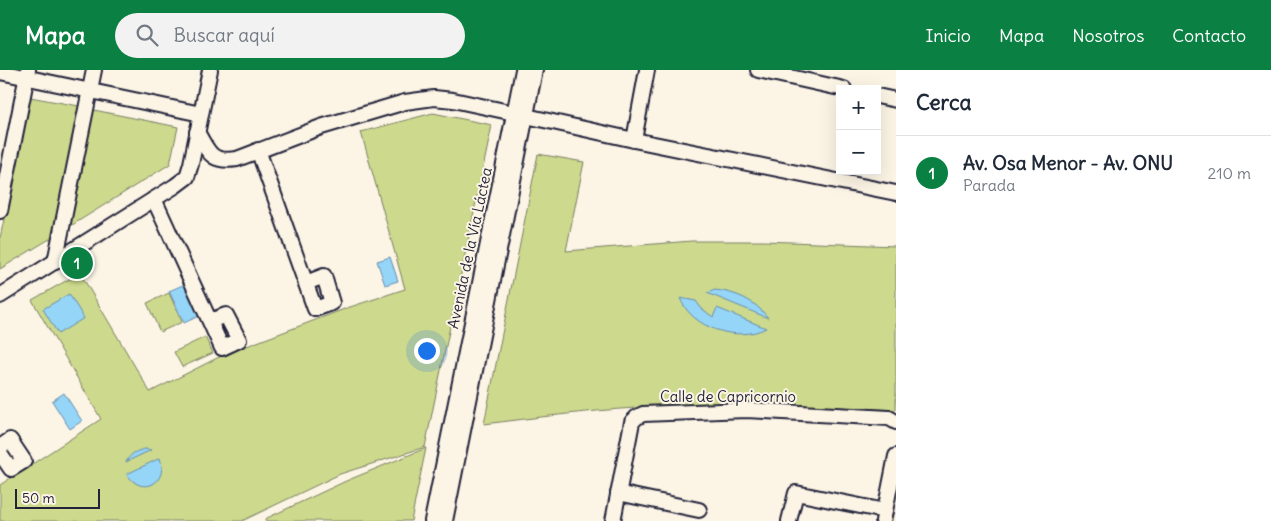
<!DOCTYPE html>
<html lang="es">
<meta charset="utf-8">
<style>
body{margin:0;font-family:Delius,sans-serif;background:#f2f2f3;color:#1f2937}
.controls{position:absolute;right:15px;top:15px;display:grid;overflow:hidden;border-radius:0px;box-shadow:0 5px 20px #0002}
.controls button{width:45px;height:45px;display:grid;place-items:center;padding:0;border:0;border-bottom:1px solid #e0e1e3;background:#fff;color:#1f2937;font:25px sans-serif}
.scale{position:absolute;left:15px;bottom:12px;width:85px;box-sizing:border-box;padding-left:5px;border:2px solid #22223b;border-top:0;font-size:14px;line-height:18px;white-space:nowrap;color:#22223b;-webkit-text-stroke:4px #fcf5e5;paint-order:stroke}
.you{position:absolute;left:426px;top:280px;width:18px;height:18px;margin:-12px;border:4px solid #fff;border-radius:50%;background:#1a73e8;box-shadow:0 0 0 8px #1a73e833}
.badge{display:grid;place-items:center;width:32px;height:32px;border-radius:50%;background:#0b8043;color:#fff;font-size:16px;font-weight:700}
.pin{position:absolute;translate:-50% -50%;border:2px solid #fff;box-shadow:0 1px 5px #0006}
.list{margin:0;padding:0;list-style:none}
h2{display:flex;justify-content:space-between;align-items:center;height:65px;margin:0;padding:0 20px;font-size:21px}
h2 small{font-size:16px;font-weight:400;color:#747a83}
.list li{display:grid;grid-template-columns:32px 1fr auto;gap:15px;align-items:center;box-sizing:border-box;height:75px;padding:0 20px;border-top:1px solid #e0e1e3}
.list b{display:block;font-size:19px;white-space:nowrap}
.list p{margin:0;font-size:16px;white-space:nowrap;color:#747a83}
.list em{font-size:16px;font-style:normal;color:#747a83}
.icon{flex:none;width:28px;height:28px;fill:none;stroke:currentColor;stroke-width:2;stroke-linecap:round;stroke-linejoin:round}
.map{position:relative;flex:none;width:896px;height:451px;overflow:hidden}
header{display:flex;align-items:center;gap:30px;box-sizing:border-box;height:70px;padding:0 25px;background:#0b8043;color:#fff}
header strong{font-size:24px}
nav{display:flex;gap:28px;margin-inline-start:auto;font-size:18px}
.search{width:350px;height:45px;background:#f2f2f3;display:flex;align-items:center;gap:12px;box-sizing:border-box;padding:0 18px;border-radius:28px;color:#747a83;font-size:19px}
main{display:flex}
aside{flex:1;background:#fff}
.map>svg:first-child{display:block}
.green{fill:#cdd98c;stroke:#787e64}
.water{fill:#95d5f7;stroke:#678dac}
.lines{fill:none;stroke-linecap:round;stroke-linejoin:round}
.minor-casing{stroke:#22223b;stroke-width:18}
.minor{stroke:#fcf5e5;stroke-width:14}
.labels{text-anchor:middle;stroke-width:4;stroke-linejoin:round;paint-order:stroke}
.street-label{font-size:15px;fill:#22223b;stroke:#fcf5e5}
</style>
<header>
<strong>Mapa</strong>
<div class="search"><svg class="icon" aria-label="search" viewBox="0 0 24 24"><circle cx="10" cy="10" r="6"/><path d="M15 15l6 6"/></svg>Buscar aquí</div>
<nav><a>Inicio</a><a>Mapa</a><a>Nosotros</a><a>Contacto</a></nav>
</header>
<main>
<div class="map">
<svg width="896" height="451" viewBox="0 0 896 451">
<rect width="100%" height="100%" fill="#fcf5e5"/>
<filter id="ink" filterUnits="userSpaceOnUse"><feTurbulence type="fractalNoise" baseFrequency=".02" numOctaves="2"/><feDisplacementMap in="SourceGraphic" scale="10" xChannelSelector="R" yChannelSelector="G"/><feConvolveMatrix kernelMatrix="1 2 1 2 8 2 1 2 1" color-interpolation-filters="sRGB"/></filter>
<g filter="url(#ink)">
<g class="green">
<path d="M30,27L79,36L53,167L0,199V168Z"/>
<path d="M94,40L178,57L170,94L69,157Z"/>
<path d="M433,43L492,55L425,377L340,404L242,451H0V415L101,349L32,230L80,203L150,322L223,285L347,238L405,219L361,62Z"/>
<path d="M538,84L584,92L566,181L692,171H764L896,176V340C809,335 722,332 635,338C585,341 534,348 484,354Z"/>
<path d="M169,223L182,252L160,262L147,233Z"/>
<path d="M205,267L213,283L182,297L174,282Z"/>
<path d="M426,378L411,451H265V449L346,411Z"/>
</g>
<g class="water">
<path d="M390,187L398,211L385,215L377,191Z"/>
<path d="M185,214L199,246L184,253L169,221Z"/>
<path d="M715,220C736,222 756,231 768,248L707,223Z"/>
<path d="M69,224L84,248L58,264L43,239Z"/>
<path d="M680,228L696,231L701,238L713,247L717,238L766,258C738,273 691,258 680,228Z"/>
<path d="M64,323L82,351L70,359L52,331Z"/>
<path d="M145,379L151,380L126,392C131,383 136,381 145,379Z"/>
<path d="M160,388C169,414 141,427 127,404Z"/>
</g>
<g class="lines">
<g class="minor-casing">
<g id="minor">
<path d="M758,0L844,19"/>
<path d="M0,2L201,44"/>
<path d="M877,26L896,30"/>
<path d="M526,46L634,70L896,123"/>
<path d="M197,62C209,82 210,93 237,89L321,57L405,32L434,28L453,30L514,43"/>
<path d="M634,70L647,0"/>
<path d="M258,80L315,239L332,233L324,206L306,213"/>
<path d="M154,129L222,278L239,270L226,245L210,251"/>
<path d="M0,141L28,0"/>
<path d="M55,192L94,0"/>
<path d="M0,226L175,116L187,107L191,94L210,0"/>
<path d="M0,377L10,370L24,391L11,399L0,383"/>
<path d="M618,423L699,440"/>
<path d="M432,451L523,0"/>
<path d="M445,451L535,0"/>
<path d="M613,451L632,352L637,347L643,344L746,340L889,348L896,352"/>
<path d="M789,451L796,423L885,441"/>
<path d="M883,451L896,386"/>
</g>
</g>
<use href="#minor" class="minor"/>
</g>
</g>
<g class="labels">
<g class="street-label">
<text transform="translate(470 178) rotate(-78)" y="5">Avenida de la Vía Láctea</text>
<text x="728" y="332">Calle de Capricornio</text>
</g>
</g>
</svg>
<div class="controls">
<button>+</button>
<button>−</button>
</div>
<div class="scale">50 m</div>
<div class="you"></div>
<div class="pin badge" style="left:77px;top:193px">1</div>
</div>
<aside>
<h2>Cerca<small></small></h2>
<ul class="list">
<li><span class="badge">1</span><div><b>Av. Osa Menor - Av. ONU</b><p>Parada</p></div><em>210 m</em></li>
</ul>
</aside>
</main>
